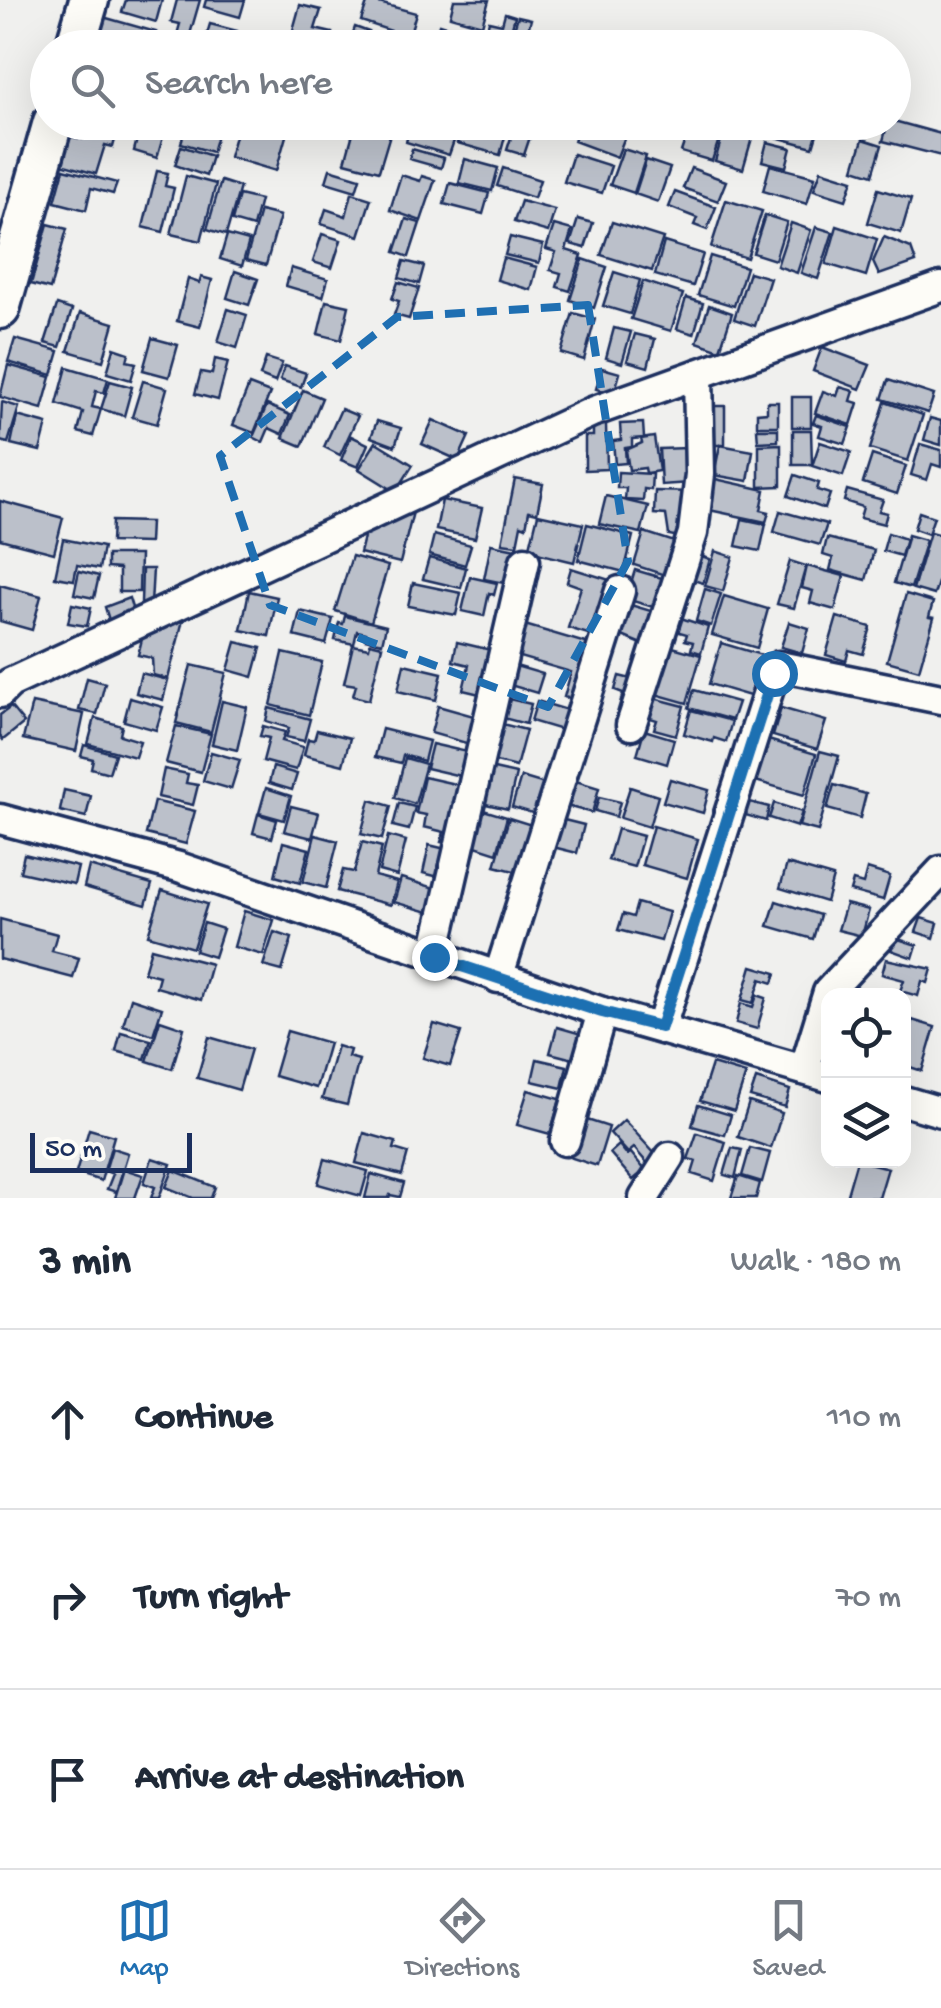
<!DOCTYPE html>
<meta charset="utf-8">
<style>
body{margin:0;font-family:"Gochi Hand",sans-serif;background:#f6f6f7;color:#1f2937}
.controls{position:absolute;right:30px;bottom:30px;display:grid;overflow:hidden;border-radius:20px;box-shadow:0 10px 40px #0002}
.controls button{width:90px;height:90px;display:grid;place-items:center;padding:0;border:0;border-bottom:2px solid #e0e1e3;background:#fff;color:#1f2937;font:50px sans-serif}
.scale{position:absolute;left:30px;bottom:25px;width:162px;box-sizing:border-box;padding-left:10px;border:5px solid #1b2f5e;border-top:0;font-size:28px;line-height:35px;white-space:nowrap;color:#1b2f5e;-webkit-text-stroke:8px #fdfcf7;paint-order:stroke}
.stop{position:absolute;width:30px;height:30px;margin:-22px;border:8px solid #1f6fb2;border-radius:50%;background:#fff}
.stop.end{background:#1f6fb2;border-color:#fff;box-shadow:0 2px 10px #0008}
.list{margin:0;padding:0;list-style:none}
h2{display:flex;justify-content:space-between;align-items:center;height:130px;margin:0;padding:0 40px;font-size:42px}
h2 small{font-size:32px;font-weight:400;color:#747a83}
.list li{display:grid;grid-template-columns:65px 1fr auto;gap:30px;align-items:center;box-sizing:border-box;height:180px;padding:0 40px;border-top:2px solid #e0e1e3}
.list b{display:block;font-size:38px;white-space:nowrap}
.list em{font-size:32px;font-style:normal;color:#747a83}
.icon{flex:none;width:55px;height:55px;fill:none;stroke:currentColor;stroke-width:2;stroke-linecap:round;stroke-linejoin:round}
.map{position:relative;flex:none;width:941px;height:1198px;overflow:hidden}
.search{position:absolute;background:#fff;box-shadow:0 10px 40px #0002;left:30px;right:30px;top:30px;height:110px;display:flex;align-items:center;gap:25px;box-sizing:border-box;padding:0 35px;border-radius:55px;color:#747a83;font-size:38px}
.sheet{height:670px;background:#fff}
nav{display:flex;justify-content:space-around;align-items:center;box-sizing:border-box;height:140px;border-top:2px solid #e0e1e3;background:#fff;font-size:28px;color:#747a83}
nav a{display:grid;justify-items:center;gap:5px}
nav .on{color:#1f6fb2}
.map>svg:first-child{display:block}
.building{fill:#bbc0ca;stroke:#1b2f5e;stroke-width:2.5}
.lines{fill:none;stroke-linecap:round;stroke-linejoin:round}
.street-casing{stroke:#1b2f5e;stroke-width:35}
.secondary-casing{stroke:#1b2f5e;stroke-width:45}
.street{stroke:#fdfcf7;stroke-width:28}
.secondary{stroke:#fdfcf7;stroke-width:38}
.route{stroke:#1f6fb2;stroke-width:12}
.marked{fill:none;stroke:#1f6fb2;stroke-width:8;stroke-dasharray:20 12;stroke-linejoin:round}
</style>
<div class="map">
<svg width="941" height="1198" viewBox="0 0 941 1198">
<rect width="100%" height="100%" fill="#f0f0ee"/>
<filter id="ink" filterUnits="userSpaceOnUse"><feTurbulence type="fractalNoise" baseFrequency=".01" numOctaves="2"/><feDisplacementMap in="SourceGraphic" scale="20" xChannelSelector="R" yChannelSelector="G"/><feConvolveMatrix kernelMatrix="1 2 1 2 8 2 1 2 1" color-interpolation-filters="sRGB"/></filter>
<g filter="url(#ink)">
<g class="building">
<path d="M126,0H162L156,22L122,12Z"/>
<path d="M177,0H200L186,48L174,45L180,24L171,22Z"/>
<path d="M206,0H245L240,17L204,7Z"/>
<path d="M368,0L416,13L409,37L361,21Z"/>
<path d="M454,0H489L482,25L450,16Z"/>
<path d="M300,5L321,10L315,29L332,33L328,48H288Z"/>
<path d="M505,13L515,16L507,45L497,42L498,37L486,33L489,21L502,24Z"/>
<path d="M518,16L531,19L524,45L510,42Z"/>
<path d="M103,17L156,32L151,48H119L96,40Z"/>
<path d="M210,24L237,31L233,48H217L219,38L207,34Z"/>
<path d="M439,24L490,40L488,48H432Z"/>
<path d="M355,27L369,32L367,37L386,43L385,48H348Z"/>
<path d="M894,121L941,134V156L883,141L888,122Z"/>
<path d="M134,122H171L167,135L133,125Z"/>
<path d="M239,122H290L276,171L229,157Z"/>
<path d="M356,122L391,131L379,171L345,162Z"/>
<path d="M412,122L456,135L449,155L406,142Z"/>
<path d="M463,122H509L500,155L457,143Z"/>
<path d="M516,122H535L524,155L507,150Z"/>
<path d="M580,122H594L626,134L617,157L574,141Z"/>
<path d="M691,122L724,124L712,161L681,152Z"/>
<path d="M776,122H803L819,127L813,147L772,136Z"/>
<path d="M187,123L218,132L212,152L181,143Z"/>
<path d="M726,123L754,131L743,169L715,161Z"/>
<path d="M85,127L116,136L113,147L105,145L96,174L61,164L69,136L82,139Z"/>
<path d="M139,131L163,137L157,158L134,151Z"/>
<path d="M863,139L882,145L873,175L854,169Z"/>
<path d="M767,142L791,148L786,167L762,161Z"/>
<path d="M181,146L212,156L206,176L175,165Z"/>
<path d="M412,149L444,158L441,168L409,159Z"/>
<path d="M623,149L646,156L634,193L610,185Z"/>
<path d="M573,154L611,166L602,193L564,182Z"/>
<path d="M465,159L498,168L492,191L459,183Z"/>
<path d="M646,160L670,168L658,202L635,194Z"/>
<path d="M770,165L815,177L807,204L763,191Z"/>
<path d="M503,168L540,180L534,198L497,186Z"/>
<path d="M691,168L726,181L718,201L683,188Z"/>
<path d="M64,169L117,183L113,194L91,188L86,210L55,202Z"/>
<path d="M330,169L360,178L356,191L326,182Z"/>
<path d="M821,170L853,180L846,200L814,190Z"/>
<path d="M157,171L168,173L165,186L174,188L163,232L143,227Z"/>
<path d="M401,175L420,181L422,176L435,180L421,221L390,210Z"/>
<path d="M186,176L216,184L201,241L171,234Z"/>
<path d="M221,181L240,187L226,235L207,229Z"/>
<path d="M450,183L489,193L483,214L444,204Z"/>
<path d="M878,189L911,199L901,233L868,223Z"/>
<path d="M675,192L716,207L707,230L694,225L697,218L669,207Z"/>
<path d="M352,193L371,199L359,236L321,224L326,209L346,216Z"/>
<path d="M239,195L260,200L253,227L232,221Z"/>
<path d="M726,200L762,211L747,258L711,247Z"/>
<path d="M521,201L555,210L548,232L514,222Z"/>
<path d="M260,211L280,216L266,265L246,260Z"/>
<path d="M765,215L787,222L775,260L753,253Z"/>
<path d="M406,219L420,223L409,257L395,252Z"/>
<path d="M578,219L593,223L585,248L570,244Z"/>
<path d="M612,222L663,238L652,271L601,255Z"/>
<path d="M791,223L811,230L797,273L777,266Z"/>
<path d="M48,224L67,229L50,289L31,284Z"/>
<path d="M554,225L572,230L566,250L582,255L570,291L557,287L561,273L550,270L556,252L546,249Z"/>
<path d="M837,226L877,239L866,276L826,264Z"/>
<path d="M816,227L833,232L818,279L801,273Z"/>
<path d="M322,234L341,240L332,268L313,262Z"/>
<path d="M227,235L249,241L242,266L220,259Z"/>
<path d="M510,237L543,245L539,263L505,255Z"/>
<path d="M884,237L911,248L916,262L879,275L873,262Z"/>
<path d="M664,242L703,254L693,286L655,275Z"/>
<path d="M710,256L746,267L734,306L698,295Z"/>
<path d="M503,258L537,267L531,290L497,280Z"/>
<path d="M583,259L607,267L594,308L570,300Z"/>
<path d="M404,261L424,266L419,284L399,278Z"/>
<path d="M291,268L328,279L323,297L286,286Z"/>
<path d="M235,271L258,279L249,305L227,298Z"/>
<path d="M614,272L640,280L630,314L603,306Z"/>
<path d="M749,272L770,278L755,326L734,319Z"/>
<path d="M201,277L212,280L200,327L177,321L188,279L199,283Z"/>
<path d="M643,281L683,294L671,331L631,319Z"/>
<path d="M398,282L419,288L409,319L394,315L399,301L392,299Z"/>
<path d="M686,298L703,303L694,334L677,329Z"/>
<path d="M326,301L349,306L341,340L318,334Z"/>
<path d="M57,305L72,310L60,347L45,343Z"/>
<path d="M709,305L732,313L720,350L697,342Z"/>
<path d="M228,309L247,315L237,348L218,342Z"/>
<path d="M80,313L114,323L103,361L68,351Z"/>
<path d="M573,313L595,319L584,360L561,353Z"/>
<path d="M614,328L631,332L622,363L606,358Z"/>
<path d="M635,334L655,339L648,367L627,361Z"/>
<path d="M152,338L178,345L169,377L143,370Z"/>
<path d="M15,339L59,351L52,375L8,362Z"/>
<path d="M822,347L870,365L860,389L813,371Z"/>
<path d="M114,348L129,353L127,361L136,363L131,380L107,373Z"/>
<path d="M266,358L282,363L275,382L260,376Z"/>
<path d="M215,359L228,362L218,400L195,394L201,372L212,374Z"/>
<path d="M8,365L51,377L42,409L0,397Z"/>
<path d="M285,366L306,373L301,387L280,380Z"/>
<path d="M67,367L108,379L104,393L96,391L92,407L101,409L93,436L78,432L83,412L57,404Z"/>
<path d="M602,368L620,373L614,394L596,389Z"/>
<path d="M888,380L934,395L928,413L882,399Z"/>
<path d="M110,381L132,387L124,416L101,409Z"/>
<path d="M143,381L167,388L157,424L132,417Z"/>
<path d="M249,385L270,393L254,433L233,425Z"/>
<path d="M840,387L854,391L851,401L858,403L851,425L815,413L823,391L837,396Z"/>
<path d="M303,390L322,398L302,446L283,438Z"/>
<rect x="792" y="397" width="19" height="30"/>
<path d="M2,402L19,407L8,443L0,441Z"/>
<path d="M767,402H778V426H757V413L767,412Z"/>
<path d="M885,402L923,415L908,461L870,449Z"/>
<path d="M267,405L290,415L282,434L269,428L263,442L253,437Z"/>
<path d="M710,406H725V445H706Z"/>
<path d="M341,409L358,416L340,455L324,447Z"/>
<path d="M816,415L851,427L845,444L819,436L822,426L813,423Z"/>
<path d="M17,416L47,424L40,451L11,444Z"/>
<path d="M930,418L941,421V445L924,440Z"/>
<path d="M433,420L469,436L458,460L422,444Z"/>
<path d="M377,421L401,428L395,446L371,437Z"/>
<path d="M643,423L644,438L632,439V447L625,448L626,463L615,464L613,441L621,440L620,424Z"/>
<path d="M593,425H606L607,469L585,470V436H593Z"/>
<path d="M757,429H778V441L758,442Z"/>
<path d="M793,430H811L812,465H793Z"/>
<path d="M351,436L368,444L358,467L341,460Z"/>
<path d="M654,437L659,471L646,473L645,468L629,470L626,450L642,443L641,439Z"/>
<path d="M376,442L413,465L396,492L359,469Z"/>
<path d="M820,442L851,452L843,476L812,466Z"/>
<path d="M781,444V486L759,487V445Z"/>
<path d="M920,444L941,450V467L932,464L927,480L911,475Z"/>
<path d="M720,445L753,451L748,481L714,475Z"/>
<path d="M687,448L689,483L661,485L659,449Z"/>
<path d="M872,455L906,466L897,494L863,483Z"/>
<path d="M618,472L652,474L651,490L644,489L643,501L625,500L626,488H617Z"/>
<path d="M795,475L819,483L817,490L830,494L825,509L788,496Z"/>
<path d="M711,478L765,490L761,510L769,512L766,522L700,508Z"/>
<path d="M515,479L543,484L537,513L529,511L526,527L521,525L517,545L502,543Z"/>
<path d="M847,490L883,500L879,511L887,513L884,524L860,518L863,507L844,501Z"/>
<path d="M655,491L695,492L685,538L669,535L666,515L654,514Z"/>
<path d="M606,496L648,506L641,533L599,524Z"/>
<path d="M442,500L482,508L475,538L436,530Z"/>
<path d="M0,501L63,518L54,553L0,539Z"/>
<path d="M780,511L827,524L820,545L774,532Z"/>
<path d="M413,512L400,563L360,553L365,533Z"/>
<path d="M919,512L934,517L928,534L914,529Z"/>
<path d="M538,514L583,524L574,562L529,551Z"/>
<path d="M742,519L766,524L760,551L736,546Z"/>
<path d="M112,521L150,522L149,543L111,542Z"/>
<path d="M587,524L633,536L624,572L578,560Z"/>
<path d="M644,532L684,545L674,578L634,565Z"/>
<path d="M930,532L941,535V573L934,595L913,589Z"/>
<path d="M888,533L906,539L901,556L883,551Z"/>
<path d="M434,535L471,545L465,565L429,555Z"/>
<path d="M908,535L926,540L911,588L894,583Z"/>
<path d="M827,538L874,550L866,580L830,570L833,558L823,555Z"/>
<path d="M63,539L103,547L99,569L77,565L74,580L55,577Z"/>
<path d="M491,544L516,549L509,584L484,579Z"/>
<path d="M715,551L733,557L723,591L705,586Z"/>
<path d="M693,553L710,559L703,583L686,578Z"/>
<path d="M107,555H140L139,592H119V569L107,568Z"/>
<path d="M352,556L388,566L371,622L335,611Z"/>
<path d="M429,558L466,568L461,588L423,579Z"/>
<path d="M790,561L806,566L794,608L777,604Z"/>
<path d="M807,566L844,576L835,610L810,603L813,591L802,588Z"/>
<path d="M571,568L613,581L598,632L590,629L588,634L568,628L581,587L567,582Z"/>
<path d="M142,569H153L151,604H141Z"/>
<path d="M635,570L672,581L663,610L626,599Z"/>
<path d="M79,571L99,576L94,598L74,594Z"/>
<path d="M470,577L497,583L494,595L489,593L484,616L462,611Z"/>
<path d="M413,583L461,593L456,615L408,606Z"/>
<path d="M0,585L41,596L32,630L0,621Z"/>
<path d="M705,589L721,594L711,626L696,621Z"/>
<path d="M249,591L277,597L269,636L241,630Z"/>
<path d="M906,594L933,602L929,617L934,618L919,670L887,661Z"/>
<path d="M724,596L768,609L757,648L712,635Z"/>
<path d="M129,598L133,611L109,620L105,607Z"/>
<path d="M624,603L661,614L651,648L615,633Z"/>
<path d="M72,604L91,608L87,626L68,623Z"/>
<path d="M300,611L333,619L326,644L294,636Z"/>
<path d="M672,615L708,627L701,653L691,650L693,642L685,640L687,634L669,629Z"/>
<path d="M345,616L386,626L382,643L365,639L366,633L357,631L354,644L335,640L339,623L343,624Z"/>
<path d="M837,617L871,627L863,654L849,650L846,661L826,655Z"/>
<path d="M183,620L168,679L153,675L152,658L138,655L143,635Z"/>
<path d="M789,622L809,628L802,653L781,647Z"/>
<path d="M518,623L596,646L580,701L564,697L571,672L509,654Z"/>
<path d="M236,642L261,648L253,677L228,670Z"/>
<path d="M457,642L495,651L484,695L463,690L469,665L453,661Z"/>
<path d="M370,643L382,646L369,700L353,696L356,685L344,683L353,645L369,648Z"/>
<path d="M721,643L765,656L753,697L709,684Z"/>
<path d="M669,646L701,655L687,703L655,694Z"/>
<path d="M283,653L322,662L309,715L271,705Z"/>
<path d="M404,664L442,673L436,700L398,691Z"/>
<path d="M509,664L543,674L537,693L503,683Z"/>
<path d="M191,665L226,673L211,732L176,723Z"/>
<path d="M141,673L168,680L163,700L136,693Z"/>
<path d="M619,676L639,681L627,721L616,717L623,693L615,690Z"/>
<path d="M87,678L105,683L97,714L79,710Z"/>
<path d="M694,690L738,702L732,720L689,708Z"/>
<path d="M646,696L684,706L676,735L654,729L657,720L641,715Z"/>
<path d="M500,697L531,704L526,724L496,716Z"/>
<path d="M130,698L163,707L156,730L124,721Z"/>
<path d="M222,701L247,707L237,750L212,744Z"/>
<path d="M537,701L574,712L568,732L531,721Z"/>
<path d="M32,703L84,714L76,751L23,739Z"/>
<path d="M438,706L481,718L473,745L431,733Z"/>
<path d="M11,707L24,723L3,740L0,736V715Z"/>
<path d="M269,708L310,719L304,741L286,737L289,728L266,721Z"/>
<path d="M781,708L826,721L817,749L773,736Z"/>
<path d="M691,710L732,721L726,742L714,738L713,742L684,734Z"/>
<path d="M95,718L122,726L120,735L140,741L135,757L88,744Z"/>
<path d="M494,722L526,730L516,767L484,759Z"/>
<path d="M176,726L211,734L201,772L166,763Z"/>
<path d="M263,726L285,732L282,741L303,747L296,770L263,761L269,738L260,736Z"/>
<path d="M382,729L429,741L424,761L403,755L401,763L375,757Z"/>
<path d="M317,730L350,738L343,765L304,755L308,739L314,740Z"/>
<path d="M644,730L674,739L667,764L637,755Z"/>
<path d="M758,737L816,754L804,795L745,778Z"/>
<path d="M432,744L471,753L465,777L426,768Z"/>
<path d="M84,745L115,754L109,773L91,768L93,759L81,756Z"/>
<path d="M820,751L839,756L818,831L799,826Z"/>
<path d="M211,752L240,760L231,789L203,781Z"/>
<path d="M405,758L426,764L415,804L395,798Z"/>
<path d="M273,767L297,774L292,790L269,783Z"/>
<path d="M485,767L516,774L508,809L477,802Z"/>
<path d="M164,769L188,774L186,783L198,785L193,805L158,797Z"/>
<path d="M424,777L464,786L450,844L441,842L444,832L424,827L426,815L416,813Z"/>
<path d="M521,777L548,785L539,815L512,807Z"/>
<path d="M566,778L599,788L592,813L559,804Z"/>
<path d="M670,779L709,790L703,813L663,802Z"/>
<path d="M834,785L866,794L860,818L827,809Z"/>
<path d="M630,787L658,796L649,827L620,818Z"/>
<path d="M266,788L291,796L284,820L259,813Z"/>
<path d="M64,790L91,796L86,817L60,811Z"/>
<path d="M599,797L620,802L616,817L595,811Z"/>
<path d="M738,799L769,807L766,821L735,812Z"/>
<path d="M370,800L391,806L382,839L361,834Z"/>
<path d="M154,801L195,811L186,844L146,834Z"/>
<path d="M399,803L415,807L409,830L393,826Z"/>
<path d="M774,803L802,812L797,827L769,818Z"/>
<path d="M291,806L319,813L312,838L284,831Z"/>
<path d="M480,809L507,817L497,853L469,844Z"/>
<path d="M258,814L277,820L272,838L253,833Z"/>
<path d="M509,818L535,826L522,873L495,866Z"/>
<path d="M556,818L584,825L577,853L549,846Z"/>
<path d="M653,826L698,839L687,878L642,865Z"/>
<path d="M617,829L643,836L634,867L608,860Z"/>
<path d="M315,835L338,841L326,888L303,882Z"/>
<path d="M388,836L406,841L397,876L379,871Z"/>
<path d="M283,842L309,849L300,883L275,876Z"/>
<path d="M362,842L382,847L375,876L397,882L391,905L337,891L343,870L354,872Z"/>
<path d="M429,845L450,850L443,878L423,873Z"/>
<path d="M24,854L78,867L74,884L20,872Z"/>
<path d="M787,864L833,877L826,902L780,888Z"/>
<path d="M89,866L152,884L146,905L84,887Z"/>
<path d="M867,869L890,876L883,900L850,891L853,881L863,884Z"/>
<path d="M401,878L442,890L435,914L394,902Z"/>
<path d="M162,890L207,904L193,948L148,935Z"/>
<path d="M776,901L820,915L813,939L768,926Z"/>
<path d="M637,903L669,912L661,941L618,930L623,914L633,917Z"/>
<path d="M846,904L869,910L862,936L838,930Z"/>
<path d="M244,911L274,920L263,955L234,947Z"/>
<path d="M921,918L938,923L934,938L916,932Z"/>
<path d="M0,919L57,934L52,951L79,958L73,978L0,959Z"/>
<path d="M204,923L223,929L214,957L195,951Z"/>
<path d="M274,932L292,938L282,971L263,966Z"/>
<path d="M895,938L917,945L913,958L891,950Z"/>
<path d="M151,948L211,964L201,1000L156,987L159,976L144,972Z"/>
<path d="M886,959L932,969L928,983L922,981L918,996L900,991L904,980L882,974Z"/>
<path d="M752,966L776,973L773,983L761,979L753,1003L742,1000Z"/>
<path d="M757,995L766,998L757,1029L736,1023L741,1003L753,1007Z"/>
<path d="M131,998L162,1008L153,1035L123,1025Z"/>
<path d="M160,1020L184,1028L172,1069L147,1061Z"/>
<path d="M912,1020L935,1027L922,1071L904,1065V1051Z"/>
<path d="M434,1024L461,1032L450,1066L423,1058Z"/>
<path d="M557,1027L592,1037L585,1062L550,1053Z"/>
<path d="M287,1031L329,1043L316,1088L274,1076Z"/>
<path d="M121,1032L151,1040L145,1059L116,1051Z"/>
<path d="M209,1037L251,1049L239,1090L197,1078Z"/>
<path d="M337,1046L350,1050L348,1057L359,1060L347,1105L322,1099Z"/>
<path d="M537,1059L567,1066L562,1088L532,1081Z"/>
<path d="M712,1064L746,1074L734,1111L700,1101Z"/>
<path d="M756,1079L790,1090L785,1107L750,1097Z"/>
<path d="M528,1090L560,1099L550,1134L517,1125Z"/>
<path d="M749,1102L782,1113L771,1148L738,1137Z"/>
<path d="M698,1105L731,1115L725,1135L692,1126Z"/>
<path d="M581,1118L609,1127L597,1166L569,1157Z"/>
<path d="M624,1120L656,1155L648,1164L634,1148L628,1153L610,1133Z"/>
<path d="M89,1129L114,1136L101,1181L76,1173Z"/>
<path d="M364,1133L396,1142L394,1149L408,1153L402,1175L356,1163Z"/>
<path d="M697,1133L726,1142L714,1181L692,1174L696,1161L688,1159Z"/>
<path d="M619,1145L627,1155L631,1153L645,1170L633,1180L610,1153Z"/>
<path d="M112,1148L128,1153L116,1192L107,1189L113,1174L105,1171Z"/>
<path d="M732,1148L742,1150L735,1178L724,1175Z"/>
<path d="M750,1148L770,1153L762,1182L742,1176Z"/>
<path d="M152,1158L171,1164L159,1198H151L155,1187L144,1183Z"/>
<path d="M325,1159L368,1171L361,1196L318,1184Z"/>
<path d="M857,1160L888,1168L879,1198H846Z"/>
<path d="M124,1169L143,1175L135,1198H115Z"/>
<path d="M173,1170L215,1187L211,1198H193L166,1187Z"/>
<path d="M371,1174L404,1183L400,1197L390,1195L389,1198H365Z"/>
<path d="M738,1176L760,1183L756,1198H731Z"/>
</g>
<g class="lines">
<g class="street-casing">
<g id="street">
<path d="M0,693L10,683L592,412L941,287"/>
<path d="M631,725L693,533L700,474L698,374"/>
<path d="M0,819L179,867L602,1012L828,1077"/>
<path d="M434,957L525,561"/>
<path d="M498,978L620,591"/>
<path d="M661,1027L774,673L779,666L941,699"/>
<path d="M804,1070L828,992L941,871"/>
<path d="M904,1101L941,1112"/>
<path d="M565,1141L602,1012"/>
<path d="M644,1198L670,1157"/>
</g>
</g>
<g class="secondary-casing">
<g id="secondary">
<path d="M75,48L89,0"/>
<path d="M0,309L53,122"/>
</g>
</g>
<use href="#street" class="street"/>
<use href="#secondary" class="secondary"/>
</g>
</g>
<g class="lines" filter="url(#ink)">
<path class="route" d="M434,957L602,1012L661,1027L774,673"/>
</g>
<path class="marked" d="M588,305L628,561L548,707L270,605L220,456L397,317Z"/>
</svg>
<div class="controls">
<button><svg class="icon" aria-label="locate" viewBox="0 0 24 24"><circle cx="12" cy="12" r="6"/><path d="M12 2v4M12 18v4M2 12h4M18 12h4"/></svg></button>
<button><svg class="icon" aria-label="layers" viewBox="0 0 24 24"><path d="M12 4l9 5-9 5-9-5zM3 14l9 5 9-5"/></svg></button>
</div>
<div class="scale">50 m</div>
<div class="stop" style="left:774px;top:673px"></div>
<div class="stop end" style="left:434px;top:957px"></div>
<div class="search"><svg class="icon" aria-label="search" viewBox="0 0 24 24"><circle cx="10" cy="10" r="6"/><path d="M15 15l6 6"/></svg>Search here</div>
</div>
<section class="sheet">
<h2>3 min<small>Walk · 180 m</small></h2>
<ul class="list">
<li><svg class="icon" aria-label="ahead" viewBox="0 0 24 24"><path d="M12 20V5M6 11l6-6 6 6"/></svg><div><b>Continue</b></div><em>110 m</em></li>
<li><svg class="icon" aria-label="right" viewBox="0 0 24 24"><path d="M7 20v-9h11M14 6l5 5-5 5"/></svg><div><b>Turn right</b></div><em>70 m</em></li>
<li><svg class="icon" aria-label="arrive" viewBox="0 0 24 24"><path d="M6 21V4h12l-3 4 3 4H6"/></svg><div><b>Arrive at destination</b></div></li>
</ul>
</section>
<nav>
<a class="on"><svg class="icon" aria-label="map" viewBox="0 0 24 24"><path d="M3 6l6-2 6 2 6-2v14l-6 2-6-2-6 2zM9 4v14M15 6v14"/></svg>Map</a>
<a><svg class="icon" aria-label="directions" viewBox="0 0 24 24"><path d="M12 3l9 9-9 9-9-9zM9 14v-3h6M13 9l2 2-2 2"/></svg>Directions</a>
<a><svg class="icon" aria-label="saved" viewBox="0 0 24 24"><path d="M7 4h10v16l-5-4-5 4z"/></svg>Saved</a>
</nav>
